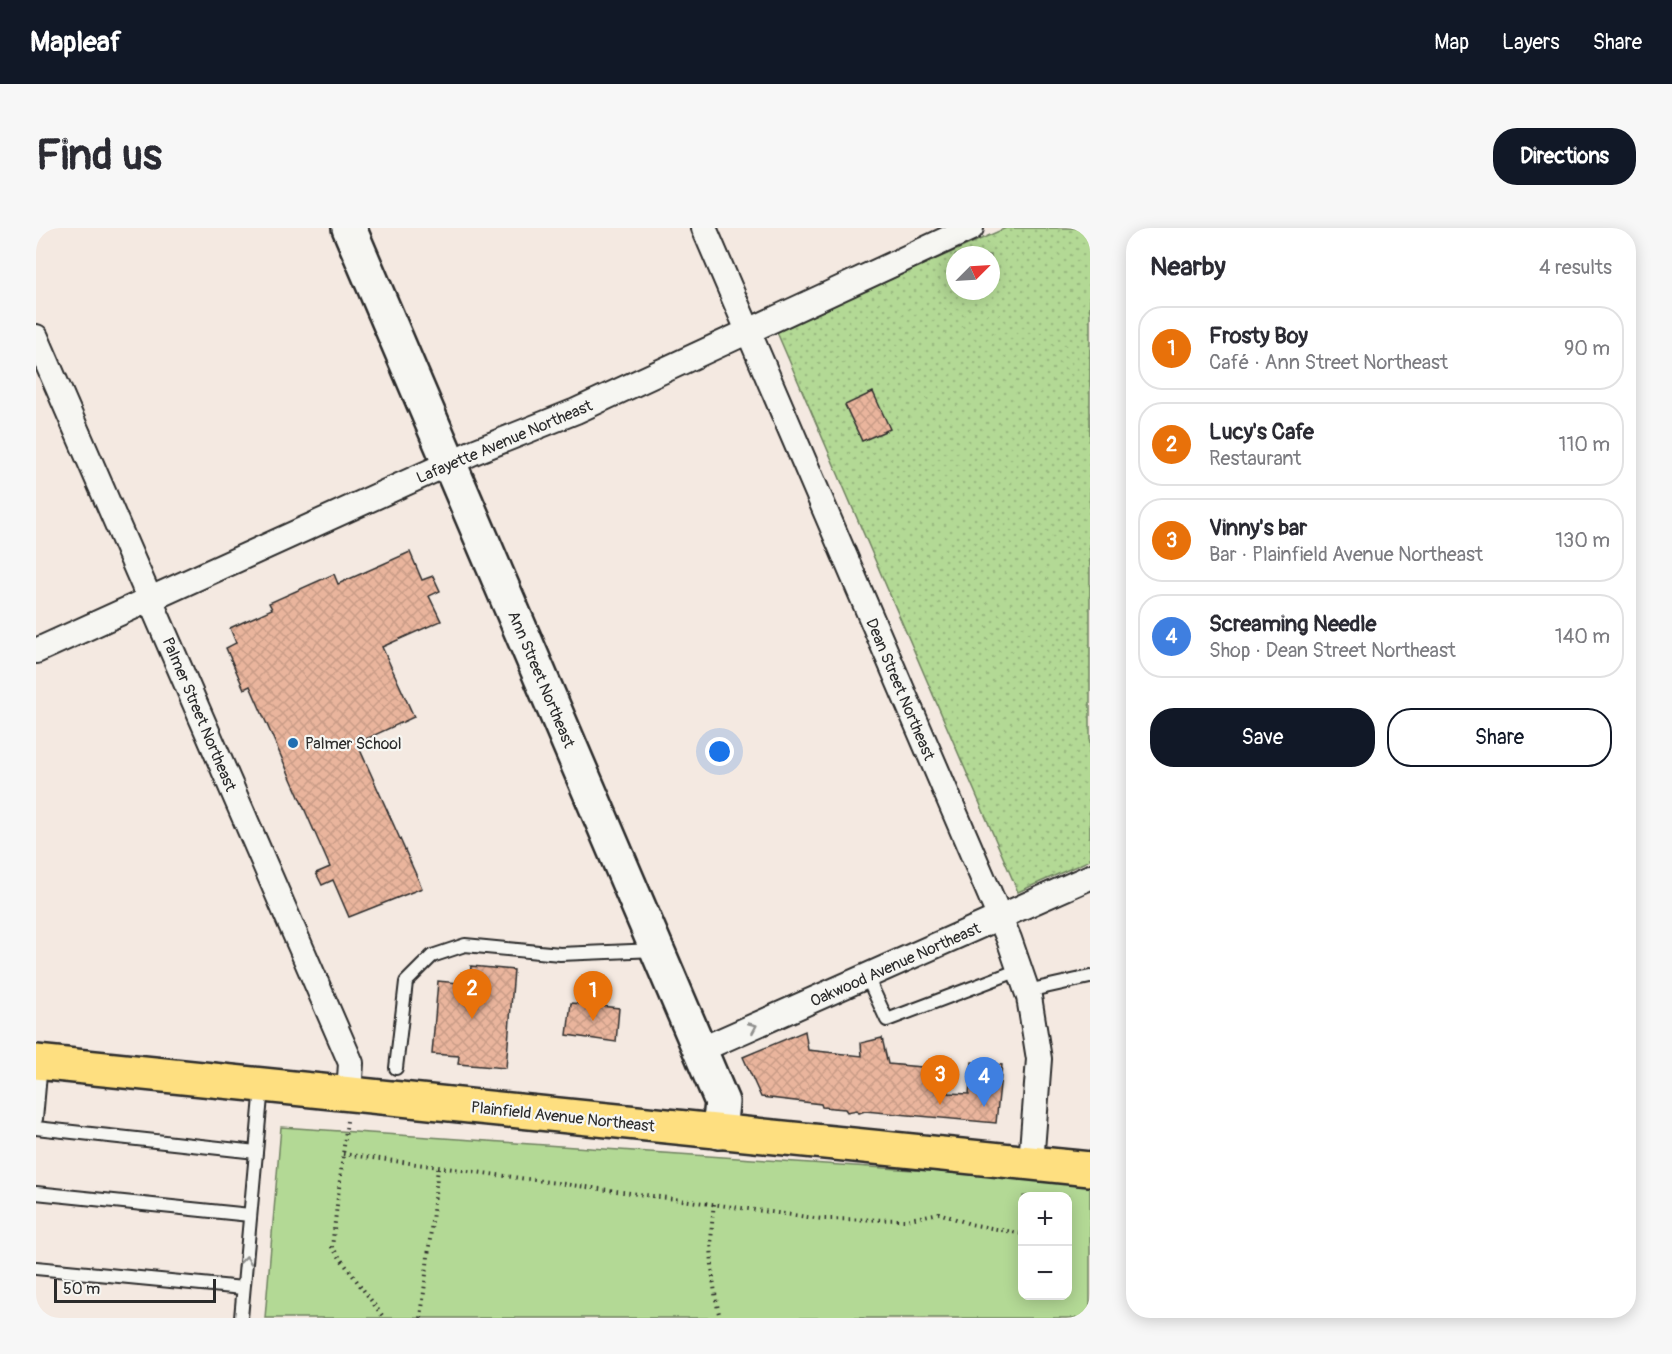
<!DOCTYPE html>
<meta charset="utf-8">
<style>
body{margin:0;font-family:Pangolin,sans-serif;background:#f7f7f7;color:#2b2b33}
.controls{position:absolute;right:18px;bottom:18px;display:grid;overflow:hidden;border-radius:12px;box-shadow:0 3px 15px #0003}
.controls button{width:54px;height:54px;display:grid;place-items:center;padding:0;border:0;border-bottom:2px solid #e1e1e2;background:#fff;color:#2b2b33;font:30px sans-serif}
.compass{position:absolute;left:910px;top:18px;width:54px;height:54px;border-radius:50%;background:#fff;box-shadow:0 3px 15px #0003;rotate:66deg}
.scale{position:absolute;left:18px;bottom:15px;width:162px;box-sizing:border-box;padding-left:6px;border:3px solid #2b2b2b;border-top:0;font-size:16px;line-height:21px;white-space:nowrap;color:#2b2b2b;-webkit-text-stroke:4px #f6f6f2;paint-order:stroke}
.you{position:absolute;left:684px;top:524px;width:21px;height:21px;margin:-15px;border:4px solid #fff;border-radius:50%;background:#1a73e8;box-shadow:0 0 0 9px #1a73e833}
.badge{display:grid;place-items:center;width:39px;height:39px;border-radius:50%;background:#111827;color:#fff;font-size:20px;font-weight:700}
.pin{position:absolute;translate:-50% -50px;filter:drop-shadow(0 2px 3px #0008)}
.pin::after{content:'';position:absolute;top:32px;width:21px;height:18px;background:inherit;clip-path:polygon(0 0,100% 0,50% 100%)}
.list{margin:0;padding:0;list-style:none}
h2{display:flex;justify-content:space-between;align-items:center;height:78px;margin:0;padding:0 24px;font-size:26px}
h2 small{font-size:20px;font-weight:400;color:#7c7c81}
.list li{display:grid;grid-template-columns:39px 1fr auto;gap:18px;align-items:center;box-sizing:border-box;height:84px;margin:0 12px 12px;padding:0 12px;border:2px solid #e1e1e2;border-radius:24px}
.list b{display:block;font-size:22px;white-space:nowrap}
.list p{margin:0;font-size:20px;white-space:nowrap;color:#7c7c81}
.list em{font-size:20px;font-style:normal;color:#7c7c81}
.actions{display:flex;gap:12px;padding:18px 24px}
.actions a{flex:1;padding:14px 0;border:2px solid #111827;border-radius:24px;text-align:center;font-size:21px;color:#111827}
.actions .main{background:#111827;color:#fff}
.map{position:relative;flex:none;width:1054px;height:1090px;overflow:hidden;border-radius:24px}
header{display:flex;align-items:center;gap:36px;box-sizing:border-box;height:84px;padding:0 30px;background:#111827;color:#fff}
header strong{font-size:28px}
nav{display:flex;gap:33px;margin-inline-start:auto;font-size:21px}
.intro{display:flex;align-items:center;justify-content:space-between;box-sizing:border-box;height:144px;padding:0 36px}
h1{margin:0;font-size:42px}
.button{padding:15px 27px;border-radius:24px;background:#111827;color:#fff;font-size:21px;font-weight:700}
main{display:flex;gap:36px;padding:0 36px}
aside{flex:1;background:#fff;border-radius:24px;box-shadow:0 3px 15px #0003}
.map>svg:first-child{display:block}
.grass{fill:#b3d995;stroke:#6f8260;stroke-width:1.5;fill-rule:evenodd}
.park{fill:url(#park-dots);stroke:#6f8260;stroke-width:1.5;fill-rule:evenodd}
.building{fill:url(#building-cross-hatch);stroke:#2b2b2b;stroke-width:1.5}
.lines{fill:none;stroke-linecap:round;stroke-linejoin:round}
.service-casing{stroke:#2b2b2b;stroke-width:16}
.minor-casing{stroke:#2b2b2b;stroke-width:28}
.secondary-casing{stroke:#2b2b2b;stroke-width:38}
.primary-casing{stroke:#2b2b2b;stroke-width:38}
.path{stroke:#2b2b2b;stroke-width:4;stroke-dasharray:1.5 4.5;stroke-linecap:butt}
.service{stroke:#f6f6f2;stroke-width:12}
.minor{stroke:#f6f6f2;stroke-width:24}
.secondary{stroke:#f6f6f2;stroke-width:33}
.primary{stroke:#fedf80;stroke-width:33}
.oneway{stroke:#90908e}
.poi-dot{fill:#1f6fb2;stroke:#f6f6f2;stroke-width:2}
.labels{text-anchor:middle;stroke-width:4.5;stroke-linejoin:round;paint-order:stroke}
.street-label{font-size:16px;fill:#2b2b2b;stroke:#f6f6f2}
.poi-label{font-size:16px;fill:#2b2b2b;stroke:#f6f6f2;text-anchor:start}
</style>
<header>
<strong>Mapleaf</strong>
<nav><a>Map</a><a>Layers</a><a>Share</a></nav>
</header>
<div class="intro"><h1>Find us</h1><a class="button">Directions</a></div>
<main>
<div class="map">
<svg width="1054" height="1090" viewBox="0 0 1054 1090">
<defs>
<pattern id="park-dots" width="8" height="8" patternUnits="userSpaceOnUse" patternTransform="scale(1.5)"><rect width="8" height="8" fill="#b3d995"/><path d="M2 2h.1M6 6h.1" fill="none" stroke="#9aba81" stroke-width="1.8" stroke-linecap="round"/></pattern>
<pattern id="building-cross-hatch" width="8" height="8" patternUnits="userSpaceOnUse" patternTransform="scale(1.5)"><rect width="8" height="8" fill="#eab59d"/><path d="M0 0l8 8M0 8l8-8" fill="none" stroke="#c99c87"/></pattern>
</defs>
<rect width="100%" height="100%" fill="#f4e9e1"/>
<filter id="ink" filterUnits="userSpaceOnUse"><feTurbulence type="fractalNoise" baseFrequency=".0167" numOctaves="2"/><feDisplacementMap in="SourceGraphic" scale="12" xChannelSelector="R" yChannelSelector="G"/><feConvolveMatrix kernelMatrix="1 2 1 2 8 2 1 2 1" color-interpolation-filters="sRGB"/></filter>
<g filter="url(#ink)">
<path class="grass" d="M245,899L1054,954V1090H229ZM987,968H1032V1068H987Z"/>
<path class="park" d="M970,0H1054V632L982,664L740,102ZM919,27H955V63H919Z"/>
<g class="building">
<path d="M837,164L854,201L826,213L809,177Z"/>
<path d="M374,324L386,352L397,348L404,363L393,368L405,393L346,419L378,489L321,515L386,660L313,689L297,652L286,657L280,645L294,639L214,458L208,461L190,420L200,415L194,400L236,381L233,375L298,346L302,356Z"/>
<path d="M435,738L478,742L470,840L422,836L423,828L396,826L402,753L433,756Z"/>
<path d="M535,775L583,780L580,814L531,807Z"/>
<path d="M769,803L772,822L826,828L825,815L846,810L852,836L908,841L913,865L933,866L936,834L966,837L960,895L829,883L823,885L821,882L811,884L809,881L786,879L785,876L725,869L707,829Z"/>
</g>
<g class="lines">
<g class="service-casing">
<g id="service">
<path d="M831,749L851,792L983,742"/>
<path d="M991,763L1054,749"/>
<path d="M360,840L370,754L396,728L429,717L524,726L620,722"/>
<path d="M0,891L5,835"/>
<path d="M0,900L220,924"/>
<path d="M0,965L214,987"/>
<path d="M0,1040L207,1060"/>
<path d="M205,1090L226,858"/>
</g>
</g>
<g class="minor-casing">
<g id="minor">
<path d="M668,0L973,711L993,769L1003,831L995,935"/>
<path d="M0,109L315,835L313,866"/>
<path d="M0,423L440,223L540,183L935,0"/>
<path d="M664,822L1054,649"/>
</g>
</g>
<g class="secondary-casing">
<path id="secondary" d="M313,0L686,874L683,904"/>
</g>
<g class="primary-casing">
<path id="primary" d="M0,834L1054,941"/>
</g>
<g class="path">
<path d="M311,893L296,1019L348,1090"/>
<path d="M307,926L786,991L869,992L903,985L934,996L987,1006"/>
<path d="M678,976C673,1013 675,1054 684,1090"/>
<path d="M385,1090L402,940"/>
</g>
<use href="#service" class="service"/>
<use href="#minor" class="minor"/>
<use href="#secondary" class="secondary"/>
<use href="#primary" class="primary"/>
</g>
<defs><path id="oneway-chevron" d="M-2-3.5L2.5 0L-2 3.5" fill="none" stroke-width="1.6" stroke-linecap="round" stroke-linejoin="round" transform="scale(1.5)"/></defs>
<g class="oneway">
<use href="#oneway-chevron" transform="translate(717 799) rotate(-24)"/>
<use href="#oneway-chevron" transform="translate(210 1032) rotate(-85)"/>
</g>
</g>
<circle class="poi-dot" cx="257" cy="515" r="6"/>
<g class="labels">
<g class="street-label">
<text transform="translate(468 213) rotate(-23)" y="6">Lafayette Avenue Northeast</text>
<text transform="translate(506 451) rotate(67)" y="6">Ann Street Northeast</text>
<text transform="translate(865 461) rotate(67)" y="6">Dean Street Northeast</text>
<text transform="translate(164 486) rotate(67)" y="6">Palmer Street Northeast</text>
<text transform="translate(859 736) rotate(-24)" y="6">Oakwood Avenue Northeast</text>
<text transform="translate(527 888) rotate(6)" y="6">Plainfield Avenue Northeast</text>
</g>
<g class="poi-label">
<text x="269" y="521">Palmer School</text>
</g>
</g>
</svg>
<div class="controls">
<button>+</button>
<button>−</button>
</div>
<svg class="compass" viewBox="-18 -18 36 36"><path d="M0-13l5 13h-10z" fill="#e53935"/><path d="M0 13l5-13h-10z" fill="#7c7c81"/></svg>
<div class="scale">50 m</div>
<div class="you"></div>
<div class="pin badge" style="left:557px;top:793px;background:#e8710a">1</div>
<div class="pin badge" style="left:436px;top:791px;background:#e8710a">2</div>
<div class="pin badge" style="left:904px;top:877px;background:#e8710a">3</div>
<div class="pin badge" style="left:948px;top:879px;background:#3f7fe0">4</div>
</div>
<aside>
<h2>Nearby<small>4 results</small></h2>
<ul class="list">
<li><span class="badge" style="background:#e8710a">1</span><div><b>Frosty Boy</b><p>Café · Ann Street Northeast</p></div><em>90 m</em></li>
<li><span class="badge" style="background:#e8710a">2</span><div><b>Lucy's Cafe</b><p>Restaurant</p></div><em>110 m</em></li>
<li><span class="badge" style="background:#e8710a">3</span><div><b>Vinny's bar</b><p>Bar · Plainfield Avenue Northeast</p></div><em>130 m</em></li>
<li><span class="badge" style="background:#3f7fe0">4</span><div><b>Screaming Needle</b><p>Shop · Dean Street Northeast</p></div><em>140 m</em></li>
</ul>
<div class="actions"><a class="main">Save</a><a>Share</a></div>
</aside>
</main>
